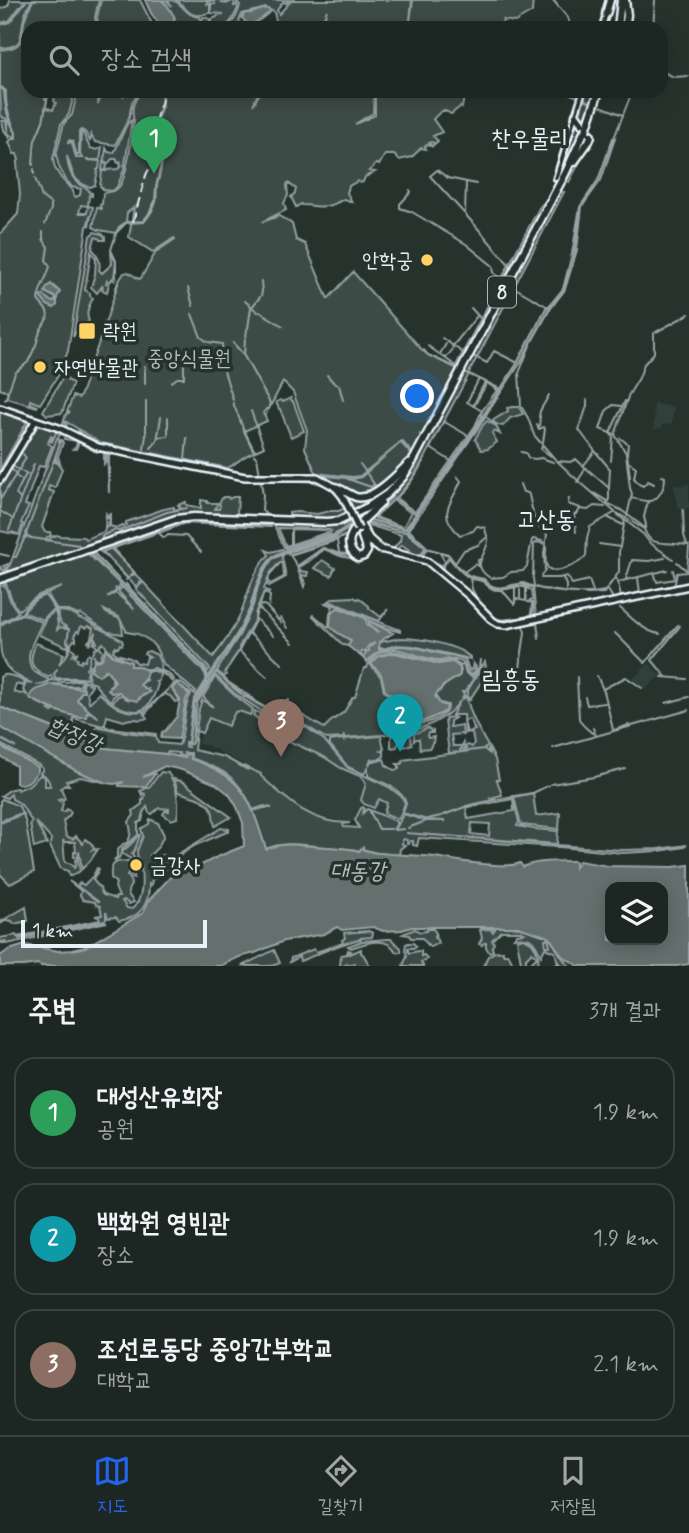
<!DOCTYPE html>
<html lang="ko">
<meta charset="utf-8">
<style>
body{margin:0;font-family:Mynerve,"Poor Story",sans-serif;background:#252e2a;color:#f1f3f6}
.controls{position:absolute;right:21px;bottom:21px;display:grid;overflow:hidden;border-radius:14px;box-shadow:0 4px 18px #0003}
.controls button{width:63px;height:63px;display:grid;place-items:center;padding:0;border:0;border-bottom:2px solid #3a4340;background:#1c2622;color:#f1f3f6;font:35px sans-serif}
.scale{position:absolute;left:21px;bottom:18px;width:186px;box-sizing:border-box;padding-left:7px;border:4px solid #e8f1f8;border-top:0;font-size:19px;line-height:24px;white-space:nowrap;color:#e8f1f8;-webkit-text-stroke:5px #26332d;paint-order:stroke}
.you{position:absolute;left:418px;top:397px;width:24px;height:24px;margin:-18px;border:5px solid #fff;border-radius:50%;background:#1a73e8;box-shadow:0 0 0 10px #1a73e833}
.badge{display:grid;place-items:center;width:46px;height:46px;border-radius:50%;background:#2563eb;color:#fff;font-size:23px;font-weight:700}
.pin{position:absolute;translate:-50% -58px;filter:drop-shadow(0 2px 4px #0008)}
.pin::after{content:'';position:absolute;top:37px;width:24px;height:21px;background:inherit;clip-path:polygon(0 0,100% 0,50% 100%)}
.list{margin:0;padding:0;list-style:none}
h2{display:flex;justify-content:space-between;align-items:center;height:91px;margin:0;padding:0 28px;font-size:30px}
h2 small{font-size:23px;font-weight:400;color:#a0a5a5}
.list li{display:grid;grid-template-columns:46px 1fr auto;gap:21px;align-items:center;box-sizing:border-box;height:112px;margin:0 14px 14px;padding:0 14px;border:2px solid #3a4340;border-radius:21px}
.list b{display:block;font-size:26px;white-space:nowrap}
.list p{margin:0;font-size:23px;white-space:nowrap;color:#a0a5a5}
.list em{font-size:23px;font-style:normal;color:#a0a5a5}
.icon{flex:none;width:38px;height:38px;fill:none;stroke:currentColor;stroke-width:2;stroke-linecap:round;stroke-linejoin:round}
.map{position:relative;flex:none;width:689px;height:966px;overflow:hidden}
.search{position:absolute;background:#1c2622;box-shadow:0 4px 18px #0003;left:21px;right:21px;top:21px;height:77px;display:flex;align-items:center;gap:18px;box-sizing:border-box;padding:0 24px;border-radius:21px;color:#a0a5a5;font-size:26px}
.sheet{height:469px;background:#1c2622}
nav{display:flex;justify-content:space-around;align-items:center;box-sizing:border-box;height:98px;border-top:2px solid #3a4340;background:#1c2622;font-size:19px;color:#a0a5a5}
nav a{display:grid;justify-items:center;gap:4px}
nav .on{color:#2563eb}
.map>svg:first-child{display:block}
.built{fill:#333f3a}
.green{fill:#3e4b47;stroke:#939ea0;stroke-width:2;fill-rule:evenodd}
.water{fill:#636f6d;stroke:#98a3a5;stroke-width:2;fill-rule:evenodd}
.lines{fill:none;stroke-linecap:round;stroke-linejoin:round}
.stream{stroke:#98a3a5;stroke-width:2}
.secondary-casing{stroke:#e8f1f8;stroke-width:9}
.primary-casing{stroke:#e8f1f8;stroke-width:10}
.highway-casing{stroke:#e8f1f8;stroke-width:11}
.secondary{stroke:#26332d;stroke-width:3.5}
.primary{stroke:#26332d;stroke-width:5}
.highway{stroke:#26332d;stroke-width:6}
.rail{stroke:#e8f1f8;stroke-width:2;stroke-dasharray:10 5;stroke-linecap:butt}
.primary-bridge-casing{stroke:#e8f1f8;stroke-width:10;stroke-linecap:butt}
.highway-bridge-casing{stroke:#e8f1f8;stroke-width:11;stroke-linecap:butt}
.primary-bridge{stroke:#26332d;stroke-width:5}
.highway-bridge{stroke:#26332d;stroke-width:6}
.poi-dot{fill:#ffd166;stroke:#26332d;stroke-width:2.5}
.labels{text-anchor:middle;stroke-width:7;stroke-linejoin:round;paint-order:stroke}
.shield{fill:#26332d;stroke:#aeb8bb;stroke-width:2}
.shield-label{font-size:19px;font-weight:bold;fill:#e8f1f8}
.poi-label{font-size:21px;fill:#e8f1f8;stroke:#26332d;text-anchor:start}
.park-label{font-size:21px;fill:#b5bfc3;stroke:#26332d}
.water-label{font-size:23px;font-style:italic;fill:#b3bdc0;stroke:#26332d}
.quarter-label{font-size:24px;fill:#e8f1f8;stroke:#26332d}
</style>
<div class="map">
<svg width="689" height="966" viewBox="0 0 689 966">
<rect width="100%" height="100%" fill="#26332d"/>
<filter id="ink" filterUnits="userSpaceOnUse"><feTurbulence type="fractalNoise" baseFrequency=".0143" numOctaves="2"/><feDisplacementMap in="SourceGraphic" scale="14" xChannelSelector="R" yChannelSelector="G"/><feConvolveMatrix kernelMatrix="1 2 1 2 8 2 1 2 1" color-interpolation-filters="sRGB"/></filter>
<g filter="url(#ink)">
<g class="built">
<path d="M654,404L674,407L672,424L662,425V428L654,429Z"/>
<path d="M689,484V508L679,509L674,486Z"/>
<path d="M649,663L661,677L656,679L646,689L632,680Z"/>
<path d="M253,708L262,715L287,722L347,768L372,779L367,793L388,803L384,813L361,804L353,822L350,823L315,816L301,810L262,775L209,746L197,744L209,715Z"/>
</g>
<g class="green">
<path d="M10,0H25L9,21L0,23V9L8,6Z"/>
<path d="M27,0H32C28,7 24,14 23,22C20,40 23,47 0,48V25L10,22Z"/>
<path d="M33,0H99L95,17L97,28H28V91H45V99L47,100L45,109L48,108L53,110L56,103L54,101L56,91H75L69,114L61,124L53,159L55,168L61,178L73,191L74,196L76,197L80,195L81,189L72,187L66,180L59,167L56,155L64,123L72,115L78,91H99L98,105L101,91H123V97L125,91H140L132,102L129,118L115,145L95,142L91,135V139L90,141L85,132L81,130L79,132V154L77,156L73,142L70,140L68,142V143L71,142L72,143L76,158H83L80,155L81,133L82,131L90,148L97,150L102,147L100,160H86L100,161L99,169L97,170L98,171L95,185L91,187C72,183 72,170 67,156C68,172 73,184 88,189L90,193H92V196L89,195L88,206L81,205L79,213H87L88,206L93,207L89,226L90,216L87,227L68,351L59,374L40,404L30,400V403L37,406V407L7,398L8,392L0,389V234L18,214L20,194L17,163L19,160L17,154H14L9,142L12,139L16,138V134L13,138L9,134V137L4,130L2,121H6L8,134V121L5,118H3L1,114L0,87L4,91C5,106 7,120 16,133C10,117 5,108 6,91L0,86V50C23,48 21,42 24,23C25,15 30,7 33,0Z"/>
<path d="M101,0H140L154,28H99L97,17Z"/>
<path d="M163,0H166L172,6L167,0C185,0 181,15 200,17L201,20L203,19V17L210,19V28H167L175,18Z"/>
<path d="M176,0H227V3H223C228,6 231,0 235,0L234,6L237,5L238,8C231,22 230,28 212,28V19L217,17L218,15L224,14L211,13V4H215L214,1L207,2V4H210V13C206,13 203,15 200,15C188,17 185,5 176,0Z"/>
<path d="M240,0H289L286,3L283,2L277,10L279,14L292,0H412L410,21L408,28H334L335,22L333,28H321L327,10L319,28H270L269,26L276,28L277,25L274,12L266,8L242,14L239,21L242,28H224C233,24 238,14 240,5L237,3Z"/>
<path d="M413,0H533L532,12L515,22L503,20L502,24L504,26L503,28H487L482,25L479,26L480,28H409Z"/>
<path d="M142,91H259L253,105L261,91H374L373,113L355,124L375,115V91H465L462,108L460,107L451,114L444,110L439,113L433,119L442,132L433,136L438,141L431,147L434,143L431,142L429,143L431,146L427,145L425,146L426,149L421,148L412,157L399,160L394,155H385L379,165L376,164L369,171L375,172L365,177L363,182L360,183L358,181L349,186L347,193L352,202L344,199C324,210 322,206 302,205L301,204L296,207L291,197L295,193L296,189L288,183L287,185L288,195L284,203L286,210L262,222L279,216L292,224L296,240L305,244L328,299L353,272L423,351L428,355L458,369L456,366L498,286L501,280L505,282L414,455L402,441L399,443L402,444L414,457L378,489L373,485L371,487L372,490H367L369,495L358,496L319,475L354,479L361,477L399,444L360,476L353,477L316,473L305,448L307,430L293,392L283,382L269,409H266L263,413L267,421L244,431L254,452C244,455 237,463 228,468L101,443L65,421L64,422L67,425L66,428L76,433L78,431L92,442L63,429L62,426L66,414L70,412H67L73,396L78,398L80,397L98,345L119,281L124,273L128,272L139,279L141,278L156,252L175,239L174,238L153,252L129,237L134,207L127,213L126,222L116,233L99,230L93,227L97,207L101,209L100,205L102,204L103,193C109,192 115,192 119,187C128,176 132,136 134,121C130,108 134,100 142,91Z"/>
<path d="M584,91H596L593,103L583,99L593,104L585,124L578,113Z"/>
<path d="M576,119L584,129L550,200Z"/>
<path d="M132,120L124,170L117,187L113,191L104,190L100,186L102,171H105L102,169L103,162L107,165L106,170L118,169L122,165L120,164L121,161L119,163L117,162V159H112L108,164L104,161L106,148L108,152L114,153L127,124Z"/>
<path d="M587,131L589,134L583,151L585,152L569,182L566,181L580,157L559,192H564L516,283L510,284L514,287L477,358L472,356L465,371H464L567,175L577,159Z"/>
<path d="M549,196L544,210L513,268L510,265L512,269L505,280L502,278L539,208Z"/>
<path d="M94,232L102,234L105,237V240H100L99,238L95,237L92,249C98,254 101,263 99,270L102,273L112,264L111,252L116,262L114,277L113,278L114,280L112,279L110,282L107,280L106,283L109,284L107,292L102,290L103,285L97,293L91,287L95,274L96,258L91,252L85,290L90,293V296L93,298C89,305 85,314 89,321L77,331L73,337L90,236Z"/>
<path d="M463,371L500,389L464,446L406,529L367,519L399,486L439,420ZM469,374L486,382L474,406L487,383L497,390L482,411L475,426L415,512L396,498L412,479L421,464ZM393,500L411,513L403,527L375,517Z"/>
<path d="M67,378V380L73,383L62,413L47,415L43,411L62,379Z"/>
<path d="M291,398L292,401H293L304,431L291,437L280,409H279L276,402L281,400L283,402Z"/>
<path d="M513,407H519L523,414L510,418L503,426L498,425L492,421L508,411L507,408Z"/>
<path d="M0,410L28,420L0,470Z"/>
<path d="M483,418L484,419L409,530L426,546L421,554L427,549L423,555L441,565L439,567H437L420,558V554L416,556L408,549L402,545L394,552C377,549 365,539 363,522L407,532L418,512ZM365,524L401,535L400,541L392,550C378,545 370,539 364,525Z"/>
<path d="M487,421L496,426L500,434L494,431L492,433L497,442L488,449L481,450L475,439L483,425Z"/>
<path d="M37,423L56,429V433L52,442L50,441L53,437L51,436L48,443L52,446L44,467L39,466L25,505L29,506L22,521L21,523L23,524L19,535L12,532L14,534L0,531V484Z"/>
<path d="M60,431L108,451L109,452V493L107,454H106V462L104,464V453L94,451L79,442L76,449H73L76,447L77,441L64,439L65,435L61,434L58,437Z"/>
<path d="M57,438L59,439V442L62,441L63,443L58,456L60,463L57,461L56,458L55,462L58,463L62,469L55,488L49,486L48,490L54,492L42,527L45,532H50L51,536L47,537L46,539L50,540L51,537L57,535L60,536L83,537L86,539L104,532L105,528L110,526L108,522V525L105,527L106,514L108,518L110,513V526L117,528L126,525V522L164,509L174,507V510L181,508L178,505L186,502V505L201,508V500L207,501V503H218L215,509H219L220,505L219,503L223,497H228L229,499L233,497H238L237,516H189L86,547L0,578V567L4,571L5,568L3,566L8,564L6,570H8Z"/>
<path d="M408,465L383,496L337,520L290,519L289,517V513L297,512L317,514L330,511H339L345,508C334,487 322,481 299,481V479H317L341,492L350,495L371,496Z"/>
<path d="M371,510L363,519L359,520L356,517L342,526L355,519H358L334,535L286,550V548L331,534L284,547L274,525L277,523L326,525L338,524ZM278,528L319,529L332,531L286,546Z"/>
<path d="M192,519L269,523L271,526L185,523L157,533L155,529L175,522Z"/>
<path d="M358,522L349,541L359,560L340,556L324,549L308,562L298,567L300,571L308,572L307,576L301,575L306,584L304,587L297,567L323,548L339,554L348,555L350,553L348,545V535L291,554H288L287,552L335,537Z"/>
<path d="M153,530L156,533L111,549L134,572L130,576L135,574L142,581L136,587L103,552L102,553L97,549Z"/>
<path d="M283,549L284,551C259,560 258,588 250,610C236,642 211,668 195,699C192,706 189,733 188,742H185V747H188L187,744H191L194,704L240,634L253,605L258,586L265,570L272,559L285,553L282,557L286,577L269,586L266,584L264,589L270,593L264,592L255,614V619L239,647V651L225,672L226,675L224,677L221,674C230,690 252,700 268,710L283,703L281,705L286,707L285,711L300,714L324,728L330,722L344,712L353,697H355L364,668H367C378,633 419,662 441,662C443,662 450,660 452,660L461,666L463,664L466,673L472,677L479,667L480,660H481C481,671 470,682 465,692H462L464,695L462,699L465,698V695L468,697V690L485,662C489,677 477,686 470,700L467,698C470,715 479,731 488,746L484,749L489,753L488,749L489,748L495,759L499,780H497L502,795L490,798L491,800L513,797L519,822L517,826L534,829L558,831L557,844L406,833L622,850L658,849L687,845L684,847L659,851L623,853L560,847L559,846L558,847L419,838L417,846L413,845V841H410L409,844H407V840L403,839L402,844L405,845L400,849L399,855L377,853L362,849L360,851C349,848 338,848 327,847C305,846 287,840 266,849L253,811L264,808H272L264,806L253,810C238,776 224,770 191,758V753H184L185,755L183,756L178,755L179,753L168,752L166,754L105,748L0,707V677C7,671 18,679 25,682L23,686L16,684L14,690V692L21,694L24,693L28,696L23,690L26,683L33,684C0,669 0,661 0,626C3,623 18,615 23,614L42,622C37,636 21,657 34,671C38,675 44,677 49,680L45,683L36,685L45,684L51,680L65,682L81,680L82,682L79,686H63L61,684C51,684 54,684 46,687C38,689 33,689 30,697L39,703L54,709L49,710L52,712L56,710L78,717L87,712L84,705L77,700L81,692H84V690L81,688L83,687L84,681L92,685L87,692L89,703L99,693C112,704 122,715 142,711L147,718C140,722 132,716 124,721L107,716L105,724L103,726L73,718V724L94,732L97,726L118,731L156,736L158,743L179,745C186,728 182,708 192,692L195,694L196,692L164,665L156,648L150,641L138,634L127,632L119,617L104,610L106,613L120,619L122,626L123,634L108,632L81,614L78,615L66,610H57L47,593L62,587L39,595L19,610L14,605L5,581L86,552L121,585L117,590L115,588L116,591L107,597L116,593L134,609L118,591L123,587L203,670L207,677V673L199,663L125,585L126,584L208,671L210,669L136,589L143,582L213,657C223,645 233,630 240,615C248,595 253,569 269,555L266,550L271,552ZM280,562L283,564L284,577L271,584L268,582L267,580L272,571ZM395,652L439,664L453,661L458,665L461,670L459,676L445,685L436,695V697L440,703L448,705V708C440,723 407,730 392,720L390,712V695L384,691L381,677L370,664C375,654 385,653 395,652ZM215,675L234,693L263,712L301,723L327,739L343,738L344,736L345,738C385,734 434,737 460,701L452,715H464L465,733H467L464,721L470,719L475,730L468,732L472,733L474,743L472,747L468,745L466,746V751L484,749L403,760L402,764H397L399,766V769L394,770L386,765L384,759L378,761H371L369,765L371,759L378,760L384,756V751H380L384,749L381,736L345,739L344,741L343,739L330,741V745L348,767L364,774L368,768V776C382,782 401,788 406,803L403,813L427,820L445,821H427L403,814L398,825L393,830L396,825V821L367,809L363,813L364,808L363,807L361,808L355,820L359,828L344,827L343,824L350,823C311,824 287,800 261,776V774L243,766L248,770L224,757L194,750L196,732L194,731L197,703ZM513,799L514,811L468,819L466,806H468V807ZM472,823L490,824L489,836L471,834Z"/>
<path d="M449,556C460,571 465,576 484,580C496,597 507,583 521,584C525,584 529,586 533,587L536,617L509,623L497,622L440,569ZM449,557C455,564 460,573 469,577C473,579 477,579 480,580C485,582 488,588 494,589C508,592 520,581 532,591L533,600L527,602L533,603V612L527,617L502,620L495,618L478,601L474,593L468,591L442,569Z"/>
<path d="M322,560L335,568L331,576L314,568Z"/>
<path d="M3,581L5,584L3,586H5L11,602L18,612L12,617L0,623V582Z"/>
<path d="M45,595L55,610L48,614L43,620L23,612L36,599Z"/>
<path d="M354,597L357,599L359,598L369,606V608L381,617L388,609L379,621L329,601L334,598Z"/>
<path d="M327,602L400,630V632L386,628L338,608L331,614C328,635 340,630 352,642L348,646L343,645L313,616L314,615L328,627L329,626L330,613L333,606L325,603Z"/>
<path d="M55,611L58,622L57,630L60,627L68,629L67,627L61,624L57,611C65,611 74,612 79,618L88,621L90,623H92L98,628H100L122,640L123,643L122,645L120,644L118,648L115,647L113,651L117,654C125,657 131,656 137,663L145,664L147,657H149L144,654L145,652L149,651L157,655L160,662L161,671C154,668 150,670 144,669C139,668 136,666 131,666V662L122,659V657L113,655L103,643L99,647L103,651L100,659H95L93,654L95,649L98,648L94,644L97,643L96,640L94,642L96,632L89,645L91,643L88,642L91,638L93,628L88,626L86,628L81,626L79,632L77,631L74,636L76,638V641L74,640L71,644V647L75,651L73,655L77,653L75,657L78,658L77,661L81,663L82,660L85,661L87,655L89,654L91,656L88,667L86,669L88,671L86,679C77,676 61,679 52,678L51,675L49,677C29,669 28,661 36,643L64,654L59,664C66,657 70,653 69,643L67,647L39,635L46,618Z"/>
<path d="M400,638C419,638 456,644 470,657V659L413,646L396,645L383,649L378,647L381,642Z"/>
<path d="M91,664V667L99,674L107,670L112,678V681H115L109,686L117,694L113,697L111,702L96,686V684L88,681L89,669Z"/>
<path d="M153,670L160,674L159,681L156,682L158,684C150,712 138,718 112,703L118,696L123,695L125,698L140,699V697L145,695L148,689H145L140,685L146,680L144,679L147,672Z"/>
<path d="M215,677L234,695L253,709L250,715L239,711L235,712L228,726L209,718L202,733L196,731L199,709L202,700L213,707L203,697Z"/>
<path d="M176,682L181,683L190,690L189,694L176,683L172,686V689L180,700L175,702L170,696L165,694L158,699L145,714L144,711Z"/>
<path d="M255,711L263,715L306,727L324,740L348,768L389,787L402,797L405,803L399,818L398,819L384,813L387,803L379,799L374,808L364,804L361,800L366,783L362,777L341,768L324,757L258,727V719L253,715Z"/>
<path d="M453,717L455,718L450,721V727L462,725L463,736L462,734L451,735L453,746H462L463,743L465,751L461,748L460,750L462,752L449,753L445,720L446,718Z"/>
<path d="M0,727L77,771L104,782L80,777L66,781L69,785H65L61,788L65,798L63,800L61,798L58,800L63,803L61,811L64,812L67,809L71,812L69,816L63,821L66,836L73,839L76,836L83,844L85,839L91,843L94,848L92,850L98,849L90,861L82,869L79,851L78,858L74,857V852H76L75,842H64L63,840L65,862L72,864L74,868L76,866L75,860H78L80,871L71,876H69L68,871L61,869L50,846L51,839L36,822L47,844L34,848L30,824L32,821C22,812 28,806 12,799L11,794L7,798L1,796L11,789L17,788L18,790L29,785L40,775L45,777V786H50C49,779 46,776 40,773L43,769L39,765L0,744V739L16,747L0,738Z"/>
<path d="M428,728L432,732L433,730V733H428L427,736L428,738L434,737L433,743H432L430,748L420,749L419,739H415L414,742V734Z"/>
<path d="M410,734L412,744L404,747L403,744H398L397,747L391,748V736Z"/>
<path d="M161,772L168,773C177,785 180,804 177,818L171,820L163,814L165,811H169V809L159,808L152,814L149,813L147,807L144,811L142,821L138,823V834L140,835C137,842 137,848 132,854L137,863L131,866L127,876L129,877L134,872V878L130,879L131,885C125,893 129,896 134,902L129,904L124,900L122,901L127,908L132,909C144,899 142,880 141,866L138,865L137,851L143,836L141,829L149,824L150,819L158,823L164,835L158,847L150,855L152,857L162,855L167,856C163,861 157,858 153,861L154,871L151,885L149,884C149,904 142,917 119,921L116,917L108,918L106,912V919L105,920L18,939L100,922H107L7,944L2,943L7,941L0,942V938L16,935L17,937L100,920L99,917L95,916L102,915L100,906L96,905L95,902L83,900L80,895L81,891L69,881L99,902L77,886L80,883L84,885L93,876L97,868L99,869L93,880L100,888L101,892L103,895L115,899L116,897H119L115,887L116,883L111,878C109,859 120,861 134,861L121,853L133,842L138,835L123,848L119,858L115,861L114,860L117,857V851L123,844L127,843C132,835 131,830 129,822L134,815L133,811L142,804V800H144L145,794L143,793L142,795L140,791L149,787Z"/>
<path d="M174,779L183,782L231,817L215,826C213,821 214,814 211,808C205,798 188,795 178,792Z"/>
<path d="M533,793L536,816L560,813L559,829L521,825L514,797Z"/>
<path d="M2,799L19,806L22,813L0,821V801Z"/>
<path d="M23,814L26,824L34,872L10,884L0,874V823Z"/>
<path d="M221,828L229,829V831L196,845L186,851L156,878L157,869L163,863Z"/>
<path d="M26,907L28,921L14,924L12,921L7,920L0,924V922Z"/>
<path d="M499,926C512,927 539,929 549,938C558,947 559,958 570,966H561L559,963L557,966H553V965H556L558,963L555,952L547,949V946H550L548,939H545L546,946L541,956C534,940 531,936 514,938L517,934L524,933L519,931H501L492,940L494,943L492,947L493,951L489,952L486,947V943H484L482,945L479,944L482,938L480,930L490,929L493,932L495,929L484,928L481,929L480,927Z"/>
<path d="M415,929L420,932L426,931L427,929H433L436,933L435,938L437,940L438,943L430,947L422,938H411L409,935L403,934Z"/>
<path d="M368,931L373,933L372,937L361,938V939C339,943 320,954 300,961L299,957L290,962L291,958L314,949L316,952L343,943L342,940L345,938L344,933Z"/>
<path d="M523,938C535,941 540,954 538,966H528L537,957L532,952L526,958V963L523,964L521,962L517,940Z"/>
<path d="M387,939H391L401,948V952H396C388,935 365,943 351,948L348,946L362,941Z"/>
<path d="M408,943H413L416,946L414,948H408V951L410,953L418,951H421V956L424,955L427,959L425,961L421,962L423,966H403L407,956L405,949L406,944Z"/>
<path d="M361,949V953L363,954L370,966L367,965L356,966L354,963L349,966L347,963L344,966H340L341,955L347,954L348,950L351,951L349,953L350,954Z"/>
<path d="M274,950L280,963L272,966H242Z"/>
<path d="M497,951L498,952L503,951V954H507L510,957L513,964L520,966H483L488,956Z"/>
</g>
<g class="water">
<path d="M145,0H161L167,5L174,16V21L165,28H162L151,13Z"/>
<path d="M266,8L269,10L270,12L261,19L249,26L242,18L245,13H251Z"/>
<path d="M162,91V106L155,124C167,142 163,164 157,185C156,190 157,196 156,202C154,209 149,216 144,222L126,223L116,233L119,227L126,222L143,221L148,215L155,201L156,187L162,159H159L156,157L159,151L158,148L161,147L160,133L154,127V124L161,106Z"/>
<path d="M613,138H615L601,180L581,208L574,257L564,291L549,309L521,362L466,445L416,515L407,531L426,548L448,554L458,567L469,576L484,579C494,593 509,586 523,583C545,592 581,596 605,591L619,572V552L625,519L619,552V572L604,593L589,594L563,592L531,587L521,584L509,588L495,589L487,585L484,580L468,576L458,567L449,555L426,548L406,532L398,531L364,521L358,522L335,537L285,553L272,559L265,570L258,586L253,605L244,625L217,671L228,682L252,698L258,704L249,697H245L216,672L194,704L193,740L191,744H189L188,742L193,706L194,700L207,682L205,673L88,551H92L105,565L199,663L207,673L208,679L238,633L250,608L256,586L263,570L273,556L334,535L360,519H367L405,529L464,446L516,365L547,306H549L563,289L572,254L580,207L598,180Z"/>
<path d="M51,284L60,292L57,297V305L54,308L47,305L40,297L43,295L52,302L55,301L56,298L45,292L47,287Z"/>
<path d="M339,608L365,618L367,624L377,633L378,631L369,624V621L393,633L379,642V649C387,650 393,646 401,646C416,646 432,652 447,655H452L465,659L469,670L472,669L473,663L476,667L475,672L470,676L466,670L464,663C450,655 451,661 438,660C413,659 388,634 367,662L363,658L367,651H369V648L375,643L369,645L364,652L361,651L362,657L348,646L351,641C344,635 336,634 330,626L331,613L336,609Z"/>
<path d="M106,649L113,656L131,662V666H137L146,670L154,668L168,673L174,680L172,682C166,674 156,668 147,672L145,678L140,685L150,692L140,697L138,701L127,699L119,692L111,693L108,689L115,681L107,670H105L99,676L91,670L94,660L98,661L102,659Z"/>
<path d="M395,653L439,664L453,662L460,668V675L443,686L435,696L440,704L447,706L446,711C429,720 412,729 393,720L391,714V694L385,691L381,674L371,664L379,656Z"/>
<path d="M177,683L189,694L186,699L179,739L161,738L162,732L165,731L177,716L180,700L172,689Z"/>
<path d="M50,684L84,689V692H81L77,700L92,713L87,712L86,717C71,718 44,706 31,699L30,696C34,687 43,689 50,684Z"/>
<path d="M0,707L104,748L166,754L185,758L187,754H190L191,759C245,777 250,799 266,849C288,840 304,847 327,847C338,848 349,848 359,851L363,847L364,850C370,851 375,853 380,853C398,855 416,855 435,857C453,860 505,870 520,863L523,867C532,861 559,861 571,861H575V867L579,861L608,866L673,867L689,865V964L677,966H579L562,956L549,937L518,927H412L402,930L383,931L373,927L342,930L337,927L324,934L284,941L255,953L239,957L220,966H41L38,964L23,966H0V956L9,950L25,945L58,951L72,950L85,947L143,913L149,900L175,872L192,870L217,857L244,846L243,823L237,807L229,794L216,784L182,770L165,766L143,777L154,773L155,774L145,787L119,786V784L124,782L114,784L106,783L77,771L0,727ZM610,887H663V940H610Z"/>
<path d="M0,746L38,767V771C32,779 26,787 16,783V766L0,756Z"/>
</g>
<g class="lines">
<g class="stream">
<path d="M553,0L568,18L571,28"/>
<path d="M653,28L655,0"/>
<path d="M661,71L674,77L689,76"/>
<path d="M563,91L578,97"/>
<path d="M583,99L591,102"/>
<path d="M598,105L623,115"/>
<path d="M614,138L630,97L635,91"/>
<path d="M34,148L35,140L43,121L49,91"/>
<path d="M33,165L34,150"/>
<path d="M34,169V174"/>
<path d="M35,178L42,197L51,204V209L45,224"/>
<path d="M476,184L448,178L437,170L430,176L474,224L513,269"/>
<path d="M410,190L411,192L400,204V208L412,212L466,244L493,266L494,273L505,281"/>
<path d="M582,207L577,250L565,289L549,311L531,343L519,373L521,406L528,418L534,435L554,458L573,476L624,520"/>
<path d="M465,214L466,182"/>
<path d="M116,234L111,250L116,261V278"/>
<path d="M510,285L548,307"/>
<path d="M188,288L193,306"/>
<path d="M115,291L118,282"/>
<path d="M261,296L262,292L261,281"/>
<path d="M245,301L258,312"/>
<path d="M260,312L275,321"/>
<path d="M192,314L201,337"/>
<path d="M276,322L283,326"/>
<path d="M248,328L251,308L260,297"/>
<path d="M656,332L689,314"/>
<path d="M202,338L208,342L222,344L224,370"/>
<path d="M246,338L247,329"/>
<path d="M442,338L462,352"/>
<path d="M245,339L244,356L270,403L266,415"/>
<path d="M233,343L244,355"/>
<path d="M428,346L456,366"/>
<path d="M452,347L477,316"/>
<path d="M424,350L428,355L459,369"/>
<path d="M440,354L446,344"/>
<path d="M446,358L453,349"/>
<path d="M145,366V369"/>
<path d="M456,366L481,319L471,308"/>
<path d="M465,370L473,356L487,363L494,351L516,362"/>
<path d="M145,371V384"/>
<path d="M224,371L233,400"/>
<path d="M469,372L476,359"/>
<path d="M327,375L334,383L339,385L343,400"/>
<path d="M479,379L467,402L482,411L481,414L482,417"/>
<path d="M172,382L177,378H184V352"/>
<path d="M486,382L500,389"/>
<path d="M628,396L639,378L644,364L654,353V333"/>
<path d="M5,400L15,373L28,362L36,345L40,331L48,317L47,311L38,300C39,287 47,279 50,266L46,260L48,247L43,239V232"/>
<path d="M233,403L237,413"/>
<path d="M251,411L264,447L255,451"/>
<path d="M238,415L243,428L254,450"/>
<path d="M485,416L496,425"/>
<path d="M539,417L540,411L549,395"/>
<path d="M439,419L464,372L485,382L473,406"/>
<path d="M443,421L467,435"/>
<path d="M537,425L539,429L544,427L545,429L543,442"/>
<path d="M539,427L540,416"/>
<path d="M168,433V417"/>
<path d="M420,434L421,440"/>
<path d="M615,435L600,429L606,411L613,405L621,406"/>
<path d="M158,437L168,436V435"/>
<path d="M620,438L628,444L627,453L630,477"/>
<path d="M542,446L541,449L551,456"/>
<path d="M151,448L157,441L161,417"/>
<path d="M430,448L451,461"/>
<path d="M144,449L146,435V401"/>
<path d="M595,451L610,469L609,488"/>
<path d="M521,452L526,453L528,458L535,459L541,458L553,462"/>
<path d="M254,455L257,458L260,475"/>
<path d="M185,460L187,438"/>
<path d="M558,461L570,462L576,459L579,462L609,488V499L607,503L621,510L645,528"/>
<path d="M611,461L613,437L610,433L625,401"/>
<path d="M53,463L61,440"/>
<path d="M630,463L636,467L634,478L639,484L643,486L648,481L654,484"/>
<path d="M360,464L366,472"/>
<path d="M584,465L595,451L579,430L587,406V400"/>
<path d="M14,467L26,474"/>
<path d="M12,469L17,477L22,480"/>
<path d="M367,474L377,488"/>
<path d="M457,476L461,481C451,505 436,513 460,535L473,531L477,526"/>
<path d="M348,479L371,487"/>
<path d="M261,482L263,495L262,510L268,517"/>
<path d="M577,482L583,473L585,468"/>
<path d="M520,484L523,492L528,493L529,495L535,522"/>
<path d="M0,487L37,427"/>
<path d="M594,493L607,501"/>
<path d="M391,498L406,480L415,468L438,420"/>
<path d="M569,498L568,504L580,508"/>
<path d="M632,498C637,499 645,502 650,501C660,499 665,486 665,477L662,476"/>
<path d="M20,499L16,494L26,474L29,475"/>
<path d="M394,499C416,484 430,446 443,423"/>
<path d="M394,499L415,513"/>
<path d="M0,500L26,458L23,454"/>
<path d="M18,506L34,464"/>
<path d="M354,510L372,498"/>
<path d="M378,510L390,499"/>
<path d="M683,510L684,535L687,545"/>
<path d="M0,511L13,519"/>
<path d="M524,512L530,514L533,522L547,534L544,553L545,570L541,576"/>
<path d="M617,513L644,529C650,546 659,542 676,544"/>
<path d="M627,516L632,494L630,488L626,453L615,435L628,397"/>
<path d="M607,517L623,525"/>
<path d="M626,521L643,534L650,543L673,559"/>
<path d="M387,522L375,518L393,500"/>
<path d="M478,526L485,528C485,530 488,538 488,540C487,556 469,564 490,578L503,577L511,572L523,571L527,566L532,540"/>
<path d="M645,528L646,525L644,517L648,501"/>
<path d="M9,530L18,506"/>
<path d="M576,532L574,514H577L580,509L588,510L594,506L605,507"/>
<path d="M158,533L185,523L271,527"/>
<path d="M159,533L163,537"/>
<path d="M347,535L350,553L348,554L337,553L323,548L297,566L290,555L337,540Z"/>
<path d="M27,536L26,534L52,465"/>
<path d="M164,538L168,535L186,536L201,552"/>
<path d="M533,539L542,541L546,545C547,551 543,562 548,568C556,576 579,563 585,557"/>
<path d="M102,541V536L114,530L119,531L167,512L187,508"/>
<path d="M337,541L339,552"/>
<path d="M291,544V529L329,530"/>
<path d="M599,544L620,547"/>
<path d="M678,544L689,545"/>
<path d="M112,548L102,552L127,578"/>
<path d="M440,553L444,560"/>
<path d="M0,554L9,556"/>
<path d="M586,556L587,538L590,527L614,513"/>
<path d="M14,557H16L25,537L79,545"/>
<path d="M450,559C456,566 462,575 472,579C473,579 482,581 483,581C489,585 490,590 498,590C508,590 517,585 526,587"/>
<path d="M456,562L464,550L478,545L486,538"/>
<path d="M677,562L686,570"/>
<path d="M464,572L475,564L479,567L478,560L481,559"/>
<path d="M655,575L657,582L675,579L673,570"/>
<path d="M533,576L534,544L539,542L542,544"/>
<path d="M470,578L472,589L478,601L497,619L502,620L528,617L531,615L532,604"/>
<path d="M533,578L534,586"/>
<path d="M541,578H559L567,576L572,584L589,580L594,594"/>
<path d="M563,578L566,585V592"/>
<path d="M616,578L618,582L667,570"/>
<path d="M638,578L640,593"/>
<path d="M626,579L632,560L649,561L665,558"/>
<path d="M126,580L135,573L112,548L156,533"/>
<path d="M618,582L621,597"/>
<path d="M267,584L270,574L280,563"/>
<path d="M674,587L677,573L687,572L689,547"/>
<path d="M502,590L515,605V588"/>
<path d="M608,590L614,600"/>
<path d="M520,598V590"/>
<path d="M516,599L526,601V587L528,588"/>
<path d="M260,605L264,592L270,596L269,605"/>
<path d="M258,606L265,605L281,623"/>
<path d="M258,607L293,643"/>
<path d="M258,608L255,618L273,636"/>
<path d="M620,608C632,618 644,632 660,634"/>
<path d="M573,614L597,608"/>
<path d="M279,619L281,618L287,628"/>
<path d="M537,622L539,638"/>
<path d="M0,625L4,621L22,613C26,605 36,597 45,595L54,606L58,623"/>
<path d="M65,629H69L67,642L70,644V649L66,656"/>
<path d="M249,633L282,664"/>
<path d="M615,633L645,663L678,625"/>
<path d="M240,652L267,677"/>
<path d="M521,659L525,632L522,623"/>
<path d="M231,662L239,651L256,619"/>
<path d="M57,669L54,674L56,679H83"/>
<path d="M520,669L521,660"/>
<path d="M597,676L605,694"/>
<path d="M577,677L579,719L583,725"/>
<path d="M662,677L687,679"/>
<path d="M666,677L652,660L680,626"/>
<path d="M81,688L83,681"/>
<path d="M603,689L626,677L642,688"/>
<path d="M605,695L613,730"/>
<path d="M585,697L587,705L605,703"/>
<path d="M257,703L270,710L277,704L289,700"/>
<path d="M666,703L689,697"/>
<path d="M92,713L98,717"/>
<path d="M104,725L109,728"/>
<path d="M584,726L592,733L594,732"/>
<path d="M111,728L156,734"/>
<path d="M593,728L596,736"/>
<path d="M614,730L629,725"/>
<path d="M553,748L689,710"/>
<path d="M551,784L594,777L625,769"/>
<path d="M548,786L549,785"/>
<path d="M514,796L533,793L547,786"/>
<path d="M370,812L379,829H391"/>
<path d="M427,819L441,816L470,805L513,796"/>
<path d="M408,828L426,821"/>
<path d="M395,830L404,829"/>
</g>
<g class="secondary-casing">
<g id="secondary">
<path d="M602,28L606,14"/>
<path d="M556,178L583,91"/>
</g>
</g>
<g class="primary-casing">
<g id="primary">
<path d="M0,408L59,428L98,447L112,450L245,477H317L335,487L343,497L350,511"/>
<path d="M0,480L34,423V420"/>
<path d="M364,539L380,549L427,561L469,596L493,621L498,624L506,625L689,586"/>
</g>
</g>
<g class="highway-casing">
<g id="highway">
<path d="M625,0L627,15L625,28"/>
<path d="M606,14L610,0"/>
<path d="M618,28L621,0"/>
<path d="M587,127L599,91"/>
<path d="M574,162L589,141L591,136L576,115"/>
<path d="M335,487C342,489 348,494 356,497C372,502 398,474 409,463"/>
<path d="M360,524L369,539L380,549"/>
<path d="M362,536L367,551L364,556L358,558C333,539 368,517 381,503"/>
<path d="M0,579L176,519L194,517L327,522L339,521L368,507L387,494L403,477L415,457L566,172L585,130"/>
</g>
</g>
<use href="#secondary" class="secondary"/>
<use href="#primary" class="primary"/>
<use href="#highway" class="highway"/>
<path class="rail" d="M133,222L146,175L153,161L158,143L153,127L162,100L163,91"/>
<g class="primary-bridge-casing">
<path id="primary-bridge" d="M350,511L358,529"/>
</g>
<g class="highway-bridge-casing">
<path id="highway-bridge" d="M586,131L587,127"/>
</g>
<use href="#primary-bridge" class="primary-bridge"/>
<use href="#highway-bridge" class="highway-bridge"/>
</g>
</g>
<g class="poi-dot">
<circle cx="427" cy="260" r="7"/>
<rect x="78" y="322" width="18" height="18" rx="3.5"/>
<circle cx="40" cy="367" r="7"/>
<circle cx="136" cy="865" r="7"/>
</g>
<g class="labels">
<rect class="shield" x="488" y="276.5" width="28" height="31" rx="5"/>
<g class="shield-label">
<text x="502" y="299">8</text>
</g>
<g class="poi-label">
<text x="413" y="267" text-anchor="end">안학궁</text>
<text x="103" y="338">락원</text>
<text x="54" y="374">자연박물관</text>
<text x="150" y="872">금강사</text>
</g>
<g class="park-label">
<text x="189" y="365">중앙식물원</text>
</g>
<g class="water-label">
<text transform="translate(75 734) rotate(24)" y="8">합장강</text>
<text x="358" y="878">대동강</text>
</g>
<g class="quarter-label">
<text x="530" y="146">찬우물리</text>
<text x="546" y="527">고산동</text>
<text x="511" y="687">림흥동</text>
</g>
</g>
</svg>
<div class="controls">
<button><svg class="icon" aria-label="layers" viewBox="0 0 24 24"><path d="M12 4l9 5-9 5-9-5zM3 14l9 5 9-5"/></svg></button>
</div>
<div class="scale">1 km</div>
<div class="you"></div>
<div class="pin badge" style="left:154px;top:174px;background:#2e9e5b">1</div>
<div class="pin badge" style="left:400px;top:752px;background:#0f9aa8">2</div>
<div class="pin badge" style="left:281px;top:757px;background:#8d6e63">3</div>
<div class="search"><svg class="icon" aria-label="search" viewBox="0 0 24 24"><circle cx="10" cy="10" r="6"/><path d="M15 15l6 6"/></svg>장소 검색</div>
</div>
<section class="sheet">
<h2>주변<small>3개 결과</small></h2>
<ul class="list">
<li><span class="badge" style="background:#2e9e5b">1</span><div><b>대성산유희장</b><p>공원</p></div><em>1.9 km</em></li>
<li><span class="badge" style="background:#0f9aa8">2</span><div><b>백화원 영빈관</b><p>장소</p></div><em>1.9 km</em></li>
<li><span class="badge" style="background:#8d6e63">3</span><div><b>조선로동당 중앙간부학교</b><p>대학교</p></div><em>2.1 km</em></li>
</ul>
</section>
<nav>
<a class="on"><svg class="icon" aria-label="map" viewBox="0 0 24 24"><path d="M3 6l6-2 6 2 6-2v14l-6 2-6-2-6 2zM9 4v14M15 6v14"/></svg>지도</a>
<a><svg class="icon" aria-label="directions" viewBox="0 0 24 24"><path d="M12 3l9 9-9 9-9-9zM9 14v-3h6M13 9l2 2-2 2"/></svg>길찾기</a>
<a><svg class="icon" aria-label="saved" viewBox="0 0 24 24"><path d="M7 4h10v16l-5-4-5 4z"/></svg>저장됨</a>
</nav>
